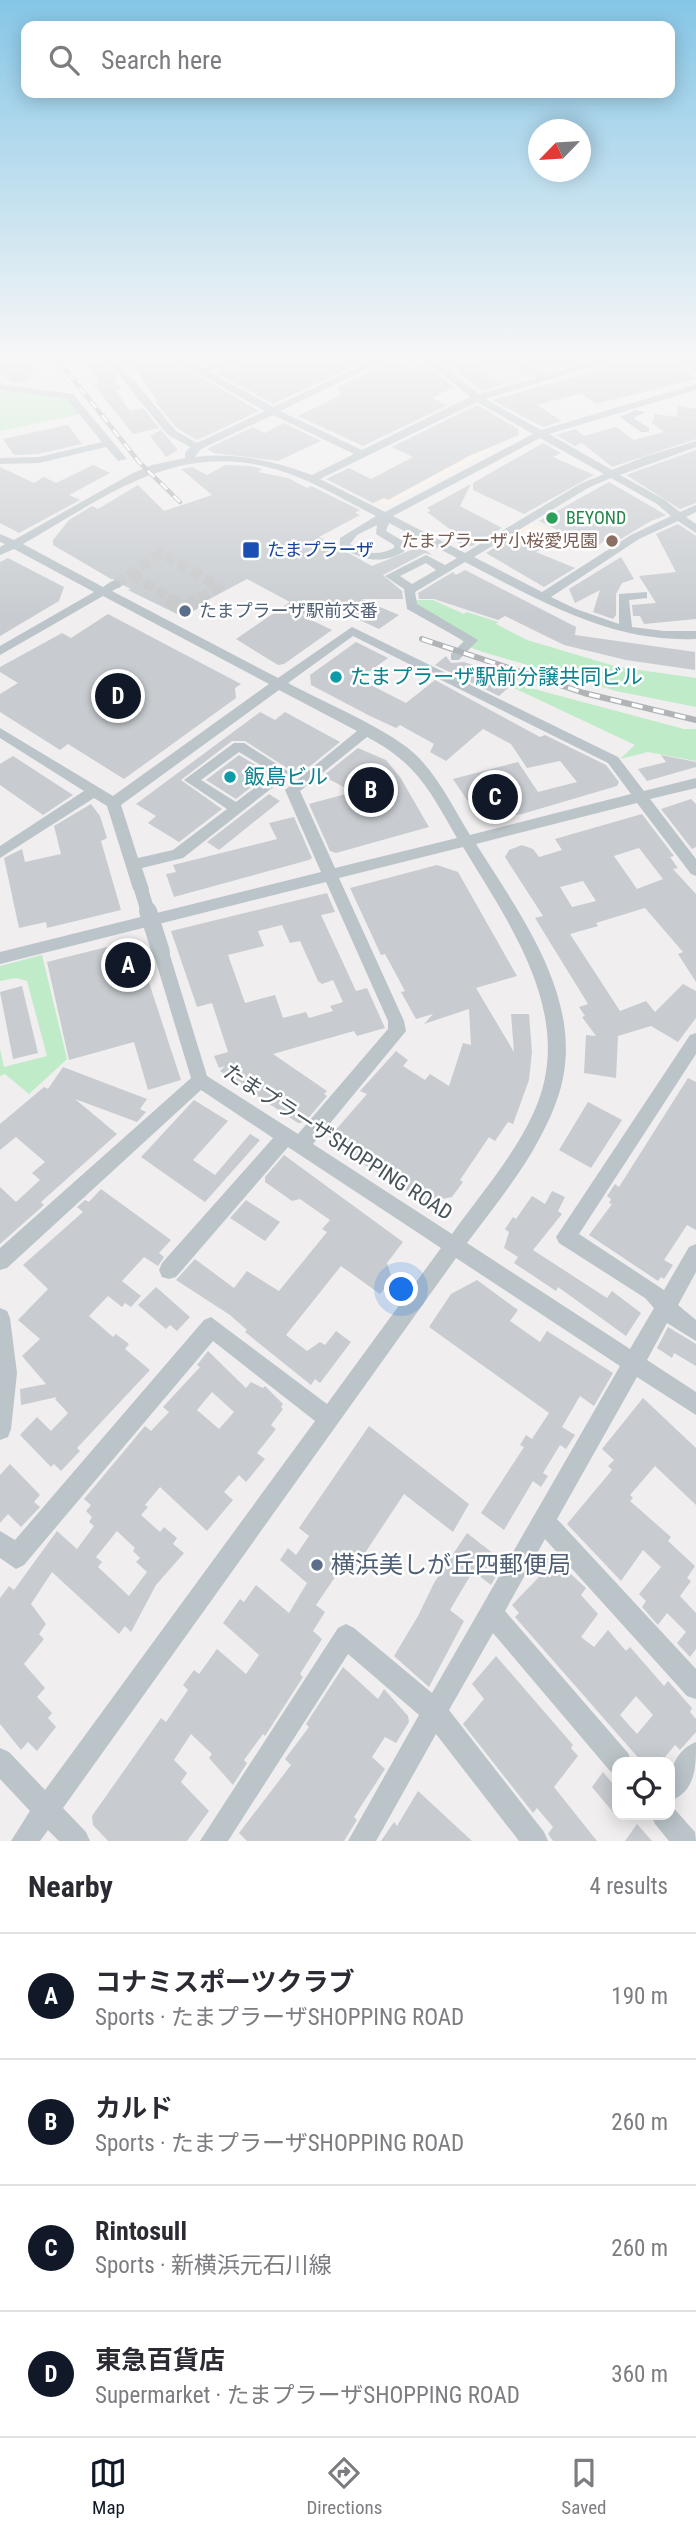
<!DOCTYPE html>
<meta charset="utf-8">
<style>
body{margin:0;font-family:"Roboto Condensed","Noto Sans JP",sans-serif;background:#f2f2f3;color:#2b2b33}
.controls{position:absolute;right:21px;bottom:21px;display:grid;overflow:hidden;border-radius:14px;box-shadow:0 4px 18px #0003}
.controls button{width:63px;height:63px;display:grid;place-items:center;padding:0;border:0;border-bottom:2px solid #e1e1e2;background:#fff;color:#2b2b33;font:35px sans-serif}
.compass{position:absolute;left:528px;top:119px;width:63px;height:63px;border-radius:50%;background:#fff;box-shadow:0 4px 18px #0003;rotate:245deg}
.you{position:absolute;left:402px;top:1290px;width:24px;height:24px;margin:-18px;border:5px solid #fff;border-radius:50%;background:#1a73e8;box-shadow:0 0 0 10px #1a73e833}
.badge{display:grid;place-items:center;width:46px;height:46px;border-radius:50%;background:#111827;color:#fff;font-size:23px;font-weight:700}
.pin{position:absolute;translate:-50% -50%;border:4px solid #fff;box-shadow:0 2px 7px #0006}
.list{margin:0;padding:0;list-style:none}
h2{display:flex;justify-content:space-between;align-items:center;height:91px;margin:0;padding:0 28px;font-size:30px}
h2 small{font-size:23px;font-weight:400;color:#7c7c81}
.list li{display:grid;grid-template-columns:46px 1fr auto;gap:21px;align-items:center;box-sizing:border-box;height:126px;padding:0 28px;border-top:2px solid #e1e1e2}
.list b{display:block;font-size:26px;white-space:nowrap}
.list p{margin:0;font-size:23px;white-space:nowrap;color:#7c7c81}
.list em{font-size:23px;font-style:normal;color:#7c7c81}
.icon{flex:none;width:38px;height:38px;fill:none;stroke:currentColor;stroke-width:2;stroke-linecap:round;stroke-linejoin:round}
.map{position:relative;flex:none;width:696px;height:1841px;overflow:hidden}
.search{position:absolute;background:#fff;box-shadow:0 4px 18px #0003;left:21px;right:21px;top:21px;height:77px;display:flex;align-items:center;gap:18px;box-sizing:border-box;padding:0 24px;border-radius:14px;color:#7c7c81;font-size:26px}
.sheet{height:595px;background:#fff}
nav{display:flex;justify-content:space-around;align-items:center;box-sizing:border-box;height:98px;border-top:2px solid #e1e1e2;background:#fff;font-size:19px;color:#7c7c81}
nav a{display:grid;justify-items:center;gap:4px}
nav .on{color:#111827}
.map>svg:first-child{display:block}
.commercial{fill:#faf1e8}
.education{fill:#e1dfdf}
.green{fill:#bfebc8}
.building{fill:#c8ccd0;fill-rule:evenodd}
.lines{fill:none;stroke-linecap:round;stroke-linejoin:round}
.minor-tunnel-far1{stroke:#c6c8c9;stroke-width:10;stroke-dasharray:10 5;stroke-linecap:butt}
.minor-tunnel{stroke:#c6c8c9;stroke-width:14;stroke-dasharray:14 7;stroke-linecap:butt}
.minor{fill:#bac4c9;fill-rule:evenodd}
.rail-far1-casing{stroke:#b0b4b7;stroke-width:4.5}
.rail-casing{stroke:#b0b4b7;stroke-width:6}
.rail-far1{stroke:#fff;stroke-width:2.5;stroke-dasharray:9;stroke-linecap:butt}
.rail{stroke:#fff;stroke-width:3.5;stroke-dasharray:11;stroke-linecap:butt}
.minor-bridge-far1{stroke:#bac4c9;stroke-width:14}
.minor-bridge{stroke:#bac4c9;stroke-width:18}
.leisure-dot{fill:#2e9e5b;stroke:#fff;stroke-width:2.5}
.education-dot{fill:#8d6e63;stroke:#fff;stroke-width:2.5}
.transit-dot{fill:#1a4fb4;stroke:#fff;stroke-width:2.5}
.service-dot{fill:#5c6f8a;stroke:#fff;stroke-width:2.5}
.culture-dot{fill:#0f9aa8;stroke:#fff;stroke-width:2.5}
.labels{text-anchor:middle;stroke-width:5;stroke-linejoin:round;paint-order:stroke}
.far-leisure-label{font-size:18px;fill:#27864d;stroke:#fff;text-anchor:start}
.far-education-label{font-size:18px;fill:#785e54;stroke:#fff;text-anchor:end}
.far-transit-label{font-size:18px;fill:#164399;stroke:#fff;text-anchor:start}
.far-service-label{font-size:18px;fill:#4e5e75;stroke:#fff;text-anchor:start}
.culture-label{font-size:21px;fill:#0d838f;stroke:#fff;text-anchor:start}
.street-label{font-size:21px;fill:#475459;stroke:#fff}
.near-service-label{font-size:24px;fill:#4e5e75;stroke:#fff;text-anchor:start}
</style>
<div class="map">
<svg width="696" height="1841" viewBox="0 0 696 1841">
<rect width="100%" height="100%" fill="#f0eeee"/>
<g class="commercial">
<path d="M458,434L492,450L386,506L368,496L370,479Z"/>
<path d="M530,522L565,538L546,549L513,533Z"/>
</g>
<g class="education">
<path d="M494,359H509L533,376L481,392L454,369Z"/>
<path d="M519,359H606L546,375L540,374Z"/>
</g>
<g class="green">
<path d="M11,391L68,399L81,414L0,431V392Z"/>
<path d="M412,600H433L464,614L467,612L498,622L496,624L527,640L618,667L696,678V707L616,691L483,652L472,648L413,606Z"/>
<path d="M515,684L684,729H696V761L648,752L620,759L635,745L512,687Z"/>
<path d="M42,955L67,1059L29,1094L5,1074L0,1076V1049L4,1067L47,1056L27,981L16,978L0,981V966Z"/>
</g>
<g class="building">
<path d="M0,359H25L35,374L30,375L32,379L15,383L0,375Z"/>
<path d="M82,359H103L118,378L113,379L121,388L115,390L130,411L143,408L159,428L133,434L93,384L100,382Z"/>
<path d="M160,359H171L259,411L197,440L178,429L155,402L158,401L133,366Z"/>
<path d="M255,359H348L359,364L273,404L215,372Z"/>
<path d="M439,359H470L503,385L483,390Z"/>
<path d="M621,359H672L690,370L687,371L696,379L596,404L581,393L537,405L562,421L543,427L492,400L581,375Z"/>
<path d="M393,362L412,370L425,364L454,387L432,398L448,405L363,446L298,416L341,395L337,387Z"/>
<path d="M477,405L518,429L519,435L469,456L388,500L384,498L373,503L326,479L349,468L371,479L413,457L392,447Z"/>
<path d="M678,406L696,409V439L612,467L582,443L575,446L556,435L575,429L584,436L616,427L634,440L664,432L652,423L655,414L677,417Z"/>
<path d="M284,423L321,441L278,461L214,453L207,449L253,427L265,433Z"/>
<path d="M68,425L82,444L38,454L14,455L3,439Z"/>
<path d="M161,430L178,450L166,457L150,436Z"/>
<path d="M543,443L561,453L553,457L594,475L524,514L473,490V483Z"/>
<path d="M696,450V503L680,509L626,475Z"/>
<path d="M93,465L110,473L69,495L80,500L19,533L0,523V467L34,483L44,477L56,483Z"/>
<path d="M225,465L251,466L262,469L258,472L288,478L307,488L311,486L360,510L355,513L360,515L319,537L372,566L421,546L432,555L425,553L383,575L402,591L403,599H361L399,615L379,629L351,616L348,619L308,605L303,616L332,630L284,664L278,665L236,639L290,602L247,579L191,609L193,611L183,617L128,590L131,589L123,585L122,579H111L53,545V540L69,520L92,506L98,509L138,485L164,511L212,495L181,469L192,467L207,475Z"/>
<path d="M609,482L666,515L649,522L611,545L604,541L595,548L539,521Z"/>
<path d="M471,484L460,506L502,528L472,546H463L449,535L455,533L427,512L431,511L427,508Z"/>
<path d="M678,524L696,536V619L644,624L640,616H633L632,605L656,603L639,576L676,572L656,534Z"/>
<path d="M516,535L543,548L536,552L575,568L544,587L486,553Z"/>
<path d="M621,557L634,579L622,583L616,594V615L613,619L593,612L600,590L575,603L569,589Z"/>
<path d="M8,558L64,587L59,601L0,636V562Z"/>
<path d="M465,570L576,627L575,635L695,652V670L626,660L564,645L505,616L498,620L434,599H419L418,593L453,572L456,575Z"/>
<path d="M108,614L241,684L235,688L236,698L124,779L68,744L60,750L0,712V694L18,683L0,672V667L62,633L71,638Z"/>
<path d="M356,642L388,658L359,679L406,703L435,680L540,737L545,735L606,765L619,782L617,786L522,814L496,818L492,812L486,814L481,807L473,809L453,779L518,762L538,792L577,782L560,761L527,768L511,744L483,729L446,761L430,752L434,744L400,725L396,728L370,716L311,685L310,675Z"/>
<path d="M446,656L451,663L464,662L494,672L497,670L518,679L499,696L435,665Z"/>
<path d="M260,712L275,720L285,712L340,742L309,767L303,764L293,772L245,741H232L181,780L222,809L179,842L148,823L156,816L136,804Z"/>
<path d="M358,748L386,760L400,777L429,827L336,853L330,851L309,804L353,792L323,776Z"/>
<path d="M239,755L269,773L236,799L206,780Z"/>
<path d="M661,755L696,762V767L647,781L638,769L666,762Z"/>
<path d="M13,756L73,795L43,815L0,785V764Z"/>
<path d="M269,794L280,801L219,850L207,842Z"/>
<path d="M691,799L696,804V847L692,849L661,809Z"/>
<path d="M91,804L100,816L107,838L101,841L121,910L47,928L46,922L19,928L4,858L22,849L25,862L61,854L54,826Z"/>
<path d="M642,814L674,856L670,857L678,868L673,869L696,894V982L678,954L683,952L645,908L596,923L598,926L570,934L620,1011L646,1001L655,1012L683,984L696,991V1018L678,1042L651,1026L618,1036L616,1078L584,1073L586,1035L596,1036L582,1017L585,1016L579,1007L588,1004L535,918L543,916L505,857L509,850L522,845L533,849L539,857L562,850L555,839ZM639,848L663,879L637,889L614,856ZM583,881L596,901L572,907L560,887Z"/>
<path d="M294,817L312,858L309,860L174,897L166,874L176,872L173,865L277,839L269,823Z"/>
<path d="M437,865L458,872L517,976L476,988L514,1052L511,1014H529L532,1052L529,1080L513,1124L508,1122L495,1141L489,1137L460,1180L463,1182L452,1197L425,1202L326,1141L367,1094L360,1091L396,1051L408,1060L403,1066L425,1080L430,1074L449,1086L463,1043L471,1045L469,1009L424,1024L433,1014L416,1019L401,992L405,991L385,954L381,955L350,888Z"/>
<path d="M327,893L335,912L321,915L356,991L367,988L385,1028L357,1036L354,1031L273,1054L327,1091L324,1094L327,1096L305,1122L298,1123L220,1071L225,1066L219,1068L214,1056L228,1052L212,1003L197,1007L171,931ZM282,925L290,943L300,941L318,981L322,984L333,980L343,1002L330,1006L333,1011L309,1018L306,1012L283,1018L275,995L245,1003L228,955L264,946L258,931Z"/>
<path d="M135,940L181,1080L148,1090L134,1042L69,1060L47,962Z"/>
<path d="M22,986L38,1053L13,1059L0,992Z"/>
<path d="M63,1067L147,1099L140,1109L146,1112L137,1122L75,1099L117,1134L41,1202L44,1205L0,1244V1187L16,1202L40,1180L32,1173L45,1162L16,1137L0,1150V1124L44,1087L48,1089Z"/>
<path d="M688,1078L696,1082V1230L687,1225L664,1260L673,1265L664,1279L661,1277L658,1281L589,1235L612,1204L609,1203L611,1199L607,1196L615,1184L619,1187Z"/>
<path d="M194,1100L228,1121L193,1160L215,1175L250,1134L260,1140L205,1202L141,1157Z"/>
<path d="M588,1102L622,1120L591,1168L559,1150Z"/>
<path d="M284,1155L403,1242L387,1263L392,1279L380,1294L341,1266L286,1335L307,1351L320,1342L325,1345L336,1331L351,1342L320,1383L315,1379L311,1385L245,1332L247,1330L230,1315L176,1280L195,1259L234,1288L247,1271L279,1291L327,1232L322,1229L330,1220L300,1199L292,1201L265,1182V1177Z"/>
<path d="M101,1189L171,1240L159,1253L164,1257L158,1266L144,1257L122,1281L141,1296L131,1307L125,1303L122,1307L108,1296L89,1316L113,1337L116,1334L129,1344L125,1349L150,1370L77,1448L80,1451L61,1471L54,1464L51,1467L20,1435L37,1417L51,1431L68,1413L55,1399L57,1397L21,1405L20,1389L46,1384L22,1356L40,1339L18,1320L48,1289L23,1265L83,1212L77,1207L85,1200L89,1202Z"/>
<path d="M552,1191L565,1197L558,1211L562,1214L533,1250L607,1298L612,1291L641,1313L626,1336L558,1287L556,1291L514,1263L518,1257L504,1248L509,1232L505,1229L513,1217L516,1219L532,1196L545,1204Z"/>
<path d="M246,1200L280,1222L265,1241L230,1218Z"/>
<path d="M477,1280L518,1310L510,1321L540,1342L547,1331L613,1373L594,1406L580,1396L562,1427L575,1435L566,1449L560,1445L543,1473L548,1476L541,1487L533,1481L504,1530L481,1513L524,1447L520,1445L526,1435L532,1439L549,1413L429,1327L451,1294Z"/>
<path d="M156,1287L190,1317L177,1331L170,1325L166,1329L138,1305Z"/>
<path d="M668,1327L696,1344V1366L674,1353L672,1358L657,1348Z"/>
<path d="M208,1351L246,1388L251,1382L263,1388L265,1386L283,1404L281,1407L283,1409L271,1425L276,1429L257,1453L265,1459L246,1482L239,1475L224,1492L233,1500L207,1531L160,1487L145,1505L148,1507L141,1515L160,1532L164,1527L177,1538L173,1544L184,1553L156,1585L131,1632L125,1626L119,1634L52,1572L31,1604L46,1624L39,1634L44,1639L24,1664L45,1688L37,1697L52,1713L48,1718L56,1727L37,1751L28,1742L21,1750L0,1724V1598L9,1586L14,1590L57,1531L77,1549L94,1526L89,1522L92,1517L86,1511L91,1505L84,1499L145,1426L151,1431L169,1412L163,1407L200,1367L197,1365ZM212,1392L234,1412L219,1429L197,1410ZM117,1531L135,1548L133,1551L140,1558L136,1562L147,1572L129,1596L98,1567L102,1562L96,1557Z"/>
<path d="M643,1398L696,1448V1505L655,1466L630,1495L633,1498L630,1501L671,1537L668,1541L695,1566L687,1578L691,1581L680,1596L696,1613V1649L690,1657L677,1643L686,1632L667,1613L658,1625L642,1607L646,1601L639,1594L661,1567L643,1550L621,1581L567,1524L612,1470L608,1466L614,1460L602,1449Z"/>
<path d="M369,1426L469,1504L453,1532L404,1494L353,1571L344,1564L316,1605L325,1612L313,1631L322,1639L300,1674L303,1677L265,1736L263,1734L244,1760L247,1763L233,1785L209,1758L212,1754L191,1734L174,1760L187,1773L181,1782L209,1811L187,1841H108L93,1825L92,1816L161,1718L166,1722L188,1690L183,1685L194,1670L199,1674L217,1649L246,1674L259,1655L223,1623L240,1599L244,1602L256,1585L289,1613L307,1583L280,1560L288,1548L296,1555L309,1536L299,1528Z"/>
<path d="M10,1464L40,1495L34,1502L40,1507L21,1527L8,1514L0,1523V1475Z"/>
<path d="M467,1533L504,1562L491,1585L473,1571L450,1610L464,1621L429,1687L394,1656L418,1616L434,1583Z"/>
<path d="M549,1554L586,1588L581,1595L598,1614L581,1637L594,1647L608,1630L626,1651L630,1647L664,1686L668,1681L692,1708L690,1712L696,1719V1732L680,1750L675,1745L661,1762H642L515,1617L519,1613L512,1605L538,1578L542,1569L539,1565ZM636,1696L653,1715L637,1734L620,1715Z"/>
<path d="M496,1656L573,1745L571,1748L578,1756L554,1787L597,1841H553L548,1834L553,1827L537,1808L533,1813L463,1724L484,1699L472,1684Z"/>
<path d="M343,1667L378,1699L384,1689L408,1716L409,1722L396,1743L385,1737L372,1757L385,1769L354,1817L357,1820L344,1841H247L239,1833L291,1765L285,1759L309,1727L306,1724Z"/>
<path d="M603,1772L617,1789V1817L592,1787Z"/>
<path d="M418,1791L472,1841H381L394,1822L397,1826Z"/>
<path d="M637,1824L652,1841H625Z"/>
</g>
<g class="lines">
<g class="minor-tunnel-far1">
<path d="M132,574L171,600"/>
<path d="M116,584L160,553L219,587L197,600"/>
</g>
<path class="minor-tunnel" d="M167,599L185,608L200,599"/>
<g class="minor">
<path d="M106,359H116L118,362L147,359L122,366L176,431L197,443L265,411L173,359H185L200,368L236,359H252L208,371L273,407L376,359H388L280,411L362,450L470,397L424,359H435L479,394L536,378L509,359H520L545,376L603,359H618L485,399L541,430L696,384V390L549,434L612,470L644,457L696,441V447L620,475L665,500L680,512L696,505V512L686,517L696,524V533L678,521L639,539L551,597L576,609L619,624V594L647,592V598L629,600L632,627L664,631H696V639C610,643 539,600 465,562L415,592L417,604L478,640L459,660H451V654L464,641L407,609L404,589L385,576L426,555L445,565L457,558L389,523L386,531L403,541L404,552C379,565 364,560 340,547V538L376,516C348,502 320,485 290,474C182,435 111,494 23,544L103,587L112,581H120V587L112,591L278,678L352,627L618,757L644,791L696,778V788L650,799L696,859V876L691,874L637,803L476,844C518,911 580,993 563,1078C558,1104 545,1129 532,1152C513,1184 489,1213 467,1243L630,1349L654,1308L645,1298L559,1243L556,1237L690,1035L696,1033V1054L579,1234L664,1290L689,1247L696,1244V1272L678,1305L696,1320V1341L667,1323L647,1360L696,1392V1415L637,1377L557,1519L696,1669V1699L687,1696L545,1539L505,1611L628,1753L632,1762H617V1774L610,1771L493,1633L449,1710L544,1832L548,1841H519L436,1734L376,1841H348L419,1715L348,1654L228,1841H200L338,1628L346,1624L354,1628L432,1693L620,1366L456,1258L63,1808L86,1832L90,1841H59L48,1830L40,1841H11L30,1811L0,1779V1748L9,1752L45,1790L315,1421L213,1341L24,1565L16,1569L0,1558V1531L15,1540L204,1320L211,1317L327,1404L441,1248L288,1147L176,1277L169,1279L162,1277L159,1270L162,1263L273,1138L201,1090L7,1268L0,1270V1248L191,1078L153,952L155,948H167L169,952L207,1076L298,1134L388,1029V1021L326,882L0,964V952L321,872L285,790L357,731L279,690L121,805L138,858L173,850L227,809L184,780L234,743H244L291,773L183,858L142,868L149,889L146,893H136L133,889L107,806L94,798L0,858V846L84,791L0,738V728L113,796L269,684L103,596L0,655V646L94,592L14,549L0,555V547L5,544L0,542V534L14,540L131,474L152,465L185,458V453L190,447L168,435ZM477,402L533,434L385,512L320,479ZM273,415L354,454L312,475C275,461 235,452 195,457L201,449ZM540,438L604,474L580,484L465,553L393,516ZM611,478L657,504L671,516L631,535L542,592L474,557L588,488ZM377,525L376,534L394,545V548C376,557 367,553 350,544L357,535ZM426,563L436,570L412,584L400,576ZM353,636L608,763L631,794L470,835C454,809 440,780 419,758C394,731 323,702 288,683ZM367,737C417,763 430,791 457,838L335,868L300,791ZM239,752L274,773L236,802L201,780ZM463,847C511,926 578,1019 533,1114C513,1157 480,1195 452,1234L313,1144L406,1031L404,1021L339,878Z"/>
<path d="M678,359H690L696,363V370Z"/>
<path d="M0,384L73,394L127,459L118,461L106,447L39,463L0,464V458L39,457L102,442L67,399L0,390Z"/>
<path d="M636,410L645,412L633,418L649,428V432H641L620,417Z"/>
<path d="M0,1308L7,1311L10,1318L17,1373L11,1429L8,1437L0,1440Z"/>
<path d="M696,1742C696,1767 696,1791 670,1801C670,1776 670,1753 696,1742Z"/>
<path d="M670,1804L695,1832L696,1841H669L655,1824L651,1815H670Z"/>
</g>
<g class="rail-far1-casing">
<path id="rail-far1" d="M57,359L139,462L180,502"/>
</g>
<g class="rail-casing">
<path id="rail" d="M422,639L584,693L696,720"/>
</g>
<use href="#rail-far1" class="rail-far1"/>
<use href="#rail" class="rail"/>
<path class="minor-bridge-far1" d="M141,889L148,912"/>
<path class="minor-bridge" d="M148,911L161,952"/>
</g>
<linearGradient id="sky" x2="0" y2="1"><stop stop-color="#85c6e6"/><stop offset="0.58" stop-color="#f8f7f7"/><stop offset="1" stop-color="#f8f7f7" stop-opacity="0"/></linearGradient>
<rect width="696" height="617" fill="url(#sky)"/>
<circle class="leisure-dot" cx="552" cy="518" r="7"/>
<circle class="education-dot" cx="612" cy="541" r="7"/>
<rect class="transit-dot" x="242" y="541" width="18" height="18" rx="3.5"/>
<g class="service-dot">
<circle cx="185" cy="611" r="7"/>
<circle cx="317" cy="1565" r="7"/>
</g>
<g class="culture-dot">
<circle cx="336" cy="677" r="7"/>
<circle cx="230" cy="777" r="7"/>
</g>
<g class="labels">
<g class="far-leisure-label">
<text x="566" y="524">BEYOND</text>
</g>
<g class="far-education-label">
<text x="598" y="547">たまプラーザ小桜愛児園</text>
</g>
<g class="far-transit-label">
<text x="267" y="556">たまプラーザ</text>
</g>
<g class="far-service-label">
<text x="199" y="617">たまプラーザ駅前交番</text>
</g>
<g class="culture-label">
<text x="350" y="684">たまプラーザ駅前分譲共同ビル</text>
<text x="244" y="784">飯島ビル</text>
</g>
<g class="street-label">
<text transform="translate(338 1142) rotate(33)" y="7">たまプラーザSHOPPING ROAD</text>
</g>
<g class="near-service-label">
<text x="331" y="1573">横浜美しが丘四郵便局</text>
</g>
</g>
</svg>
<div class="controls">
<button><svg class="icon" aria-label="locate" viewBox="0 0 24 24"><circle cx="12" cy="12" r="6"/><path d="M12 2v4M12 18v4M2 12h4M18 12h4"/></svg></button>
</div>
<svg class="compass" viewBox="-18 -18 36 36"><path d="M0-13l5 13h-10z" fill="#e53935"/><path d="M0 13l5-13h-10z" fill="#7c7c81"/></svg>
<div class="you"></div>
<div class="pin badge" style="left:128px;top:965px">A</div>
<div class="pin badge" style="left:371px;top:790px">B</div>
<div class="pin badge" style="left:495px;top:797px">C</div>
<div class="pin badge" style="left:118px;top:696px">D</div>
<div class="search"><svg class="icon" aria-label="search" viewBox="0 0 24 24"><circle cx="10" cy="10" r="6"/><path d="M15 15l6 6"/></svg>Search here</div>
</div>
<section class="sheet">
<h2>Nearby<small>4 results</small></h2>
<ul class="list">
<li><span class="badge">A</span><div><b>コナミスポーツクラブ</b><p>Sports · たまプラーザSHOPPING ROAD</p></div><em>190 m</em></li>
<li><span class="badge">B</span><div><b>カルド</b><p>Sports · たまプラーザSHOPPING ROAD</p></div><em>260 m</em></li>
<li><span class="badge">C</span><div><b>Rintosull</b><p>Sports · 新横浜元石川線</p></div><em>260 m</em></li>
<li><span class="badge">D</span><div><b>東急百貨店</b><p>Supermarket · たまプラーザSHOPPING ROAD</p></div><em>360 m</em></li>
</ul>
</section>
<nav>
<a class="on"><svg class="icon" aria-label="map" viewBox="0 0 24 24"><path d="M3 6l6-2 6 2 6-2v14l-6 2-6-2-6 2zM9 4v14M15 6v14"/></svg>Map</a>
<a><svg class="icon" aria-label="directions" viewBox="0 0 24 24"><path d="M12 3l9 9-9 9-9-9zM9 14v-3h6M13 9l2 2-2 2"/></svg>Directions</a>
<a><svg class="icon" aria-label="saved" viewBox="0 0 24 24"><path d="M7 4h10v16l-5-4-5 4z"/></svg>Saved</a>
</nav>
